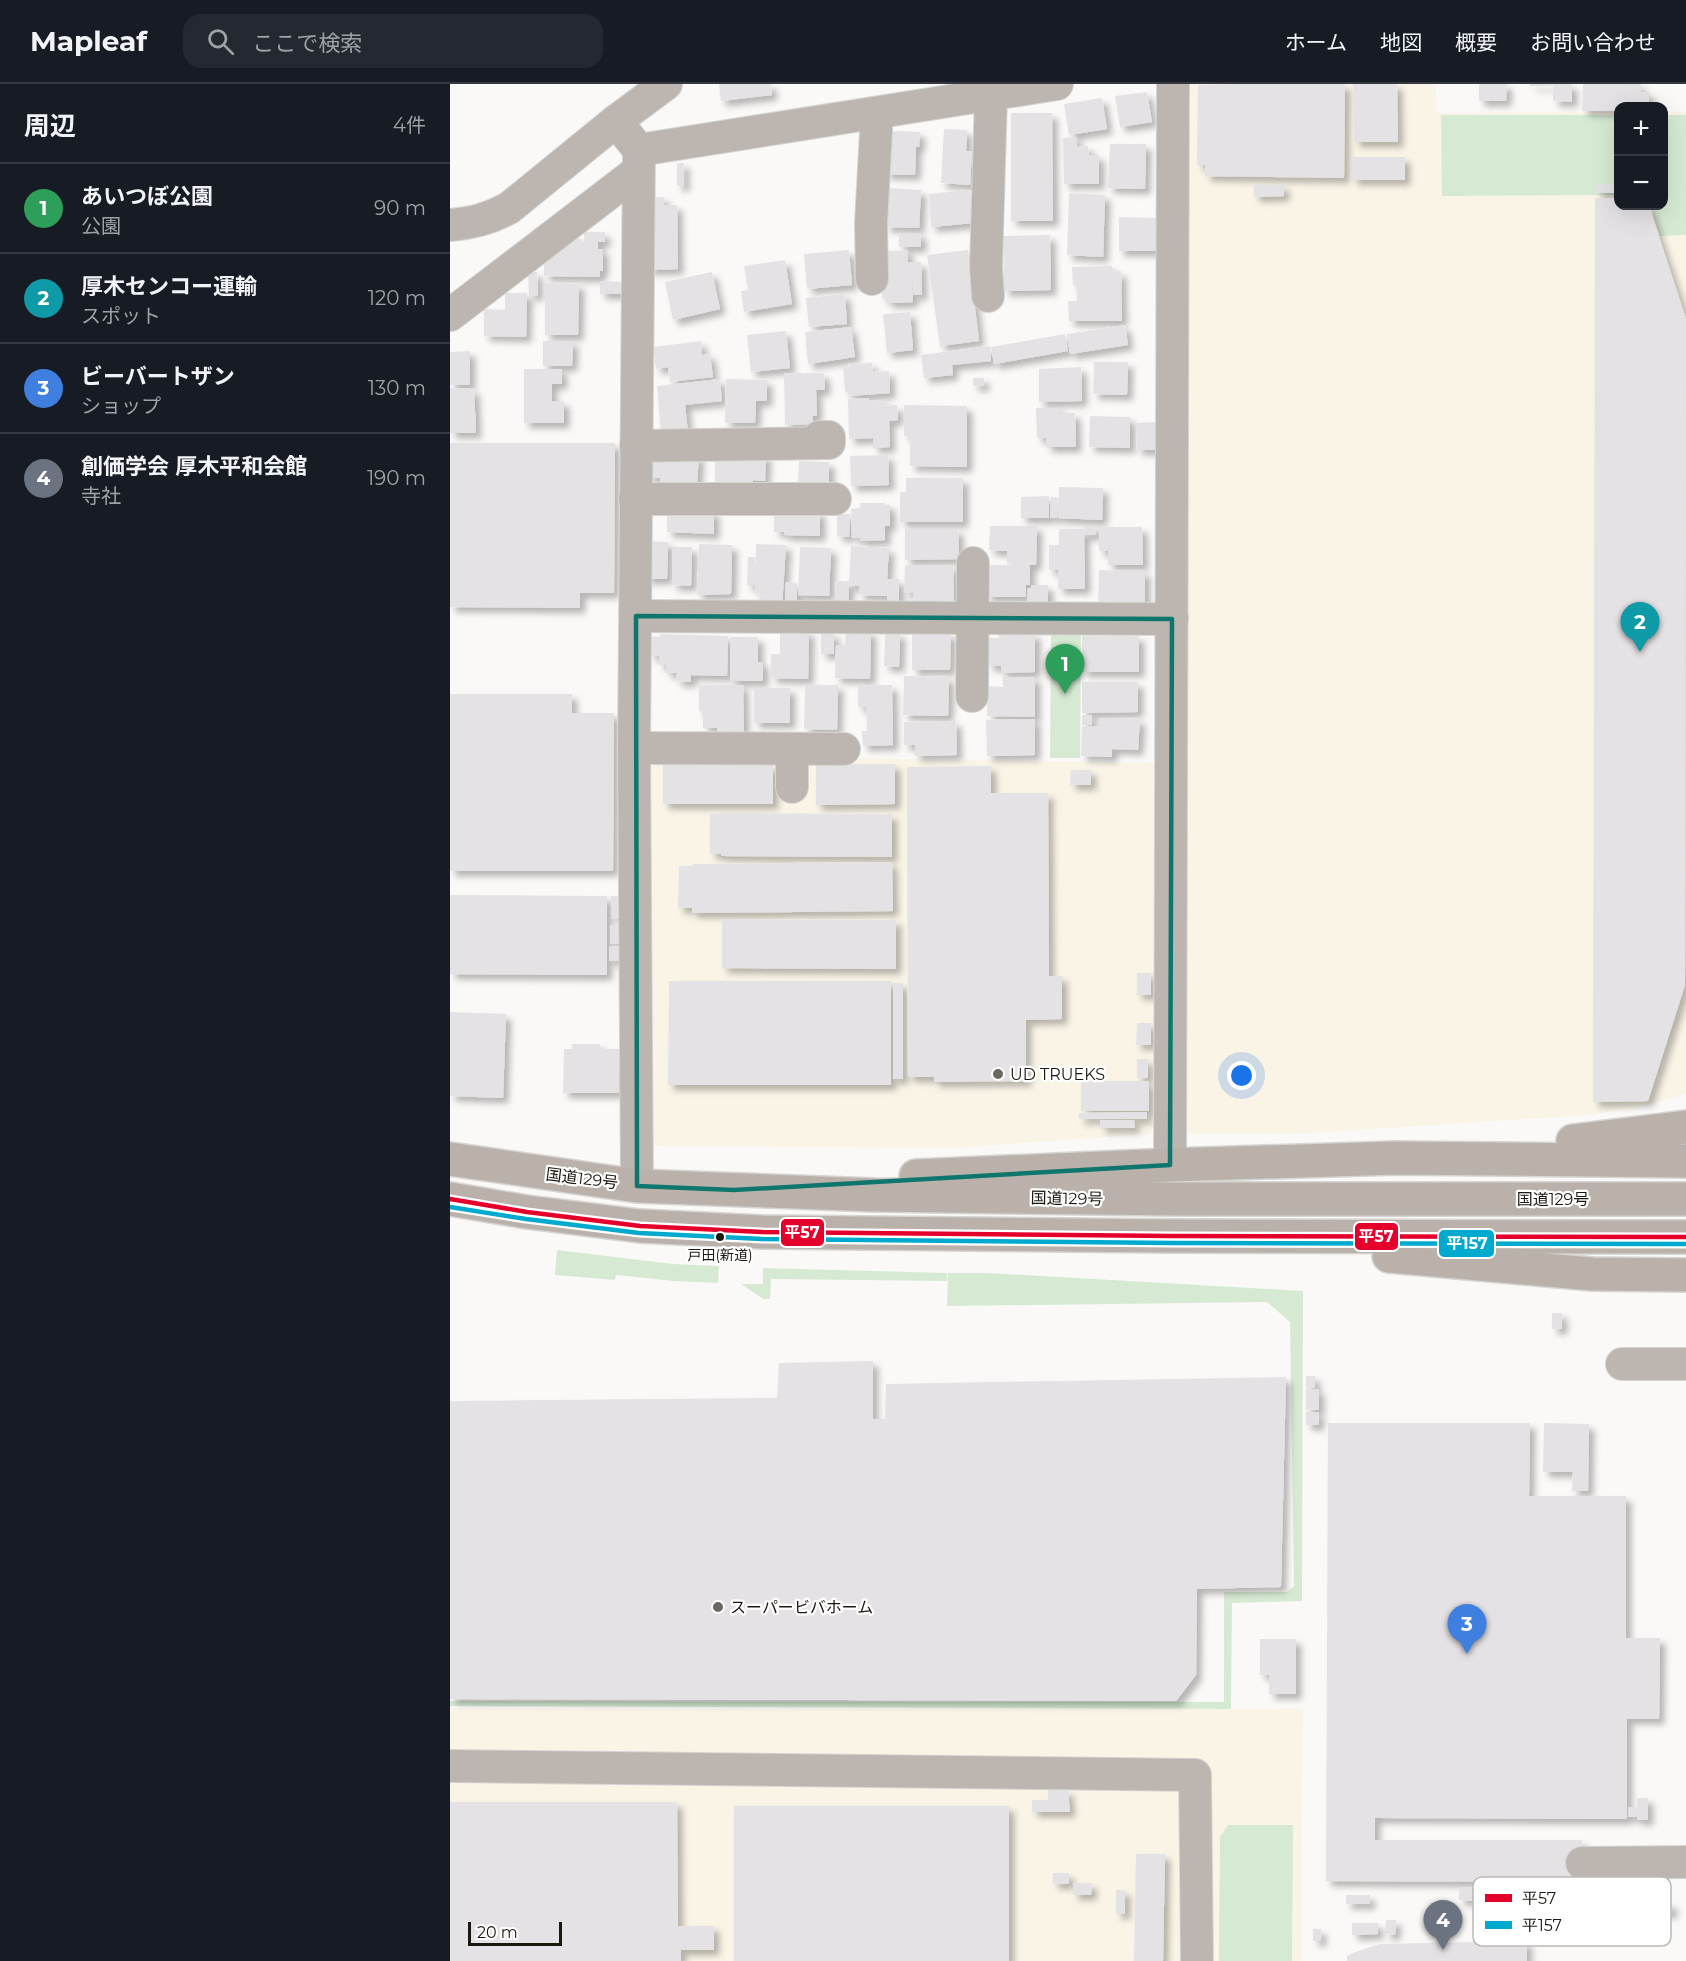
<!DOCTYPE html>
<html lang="ja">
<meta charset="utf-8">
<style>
body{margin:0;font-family:Montserrat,"Noto Sans JP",sans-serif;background:#242831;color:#f1f3f6}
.controls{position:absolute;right:18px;top:18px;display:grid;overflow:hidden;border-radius:12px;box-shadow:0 6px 24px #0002}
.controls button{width:54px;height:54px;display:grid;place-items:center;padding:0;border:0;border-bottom:2px solid #363941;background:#171b24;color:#f1f3f6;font:30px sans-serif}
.scale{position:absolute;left:18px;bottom:15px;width:94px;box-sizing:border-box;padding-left:6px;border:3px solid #1c170f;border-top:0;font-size:16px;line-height:21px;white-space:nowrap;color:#1c170f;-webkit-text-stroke:4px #fff;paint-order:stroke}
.you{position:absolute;left:792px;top:992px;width:21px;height:21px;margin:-15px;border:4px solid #fff;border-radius:50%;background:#1a73e8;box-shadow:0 0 0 9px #1a73e833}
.badge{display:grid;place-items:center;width:39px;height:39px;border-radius:50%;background:#0f766e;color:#fff;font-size:20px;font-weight:700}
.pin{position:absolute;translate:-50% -50px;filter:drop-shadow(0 2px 3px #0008)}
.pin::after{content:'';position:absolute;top:32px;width:21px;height:18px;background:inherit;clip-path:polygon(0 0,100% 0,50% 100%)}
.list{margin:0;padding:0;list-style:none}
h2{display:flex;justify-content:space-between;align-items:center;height:78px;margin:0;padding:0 24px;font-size:26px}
h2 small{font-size:20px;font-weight:400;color:#9ea1a6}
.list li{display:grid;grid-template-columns:39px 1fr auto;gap:18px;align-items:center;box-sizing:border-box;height:90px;padding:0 24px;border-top:2px solid #363941}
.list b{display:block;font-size:22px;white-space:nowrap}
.list p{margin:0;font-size:20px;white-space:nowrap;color:#9ea1a6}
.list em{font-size:20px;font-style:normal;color:#9ea1a6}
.icon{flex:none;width:33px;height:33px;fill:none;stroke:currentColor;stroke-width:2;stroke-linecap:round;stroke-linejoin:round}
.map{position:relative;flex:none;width:1236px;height:1877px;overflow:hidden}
header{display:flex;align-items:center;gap:36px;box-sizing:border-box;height:84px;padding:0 30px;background:#171b24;border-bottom:2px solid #363941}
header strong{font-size:28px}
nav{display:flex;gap:33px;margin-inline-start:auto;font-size:21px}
.search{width:420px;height:54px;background:#242831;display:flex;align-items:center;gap:15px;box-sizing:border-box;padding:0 21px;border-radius:18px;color:#9ea1a6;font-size:22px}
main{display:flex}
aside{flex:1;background:#171b24}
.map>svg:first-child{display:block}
.industrial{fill:#faf4e7}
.green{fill:#d6ead3}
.building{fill:#e5e2e6;filter:url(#shadow)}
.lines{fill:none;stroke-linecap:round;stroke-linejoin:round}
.minor-casing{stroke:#d6d5d3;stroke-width:34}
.highway-casing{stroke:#d6d5d3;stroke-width:36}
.minor{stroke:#bdb6b0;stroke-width:32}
.highway{stroke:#bab2aa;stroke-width:33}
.bus-1-casing{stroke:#fff;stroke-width:9}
.bus-2-casing{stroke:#fff;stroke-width:9}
.bus-1{stroke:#e4002b;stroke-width:4.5}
.bus-2{stroke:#00a9ce;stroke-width:4.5}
.marked{fill:none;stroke:#0f766e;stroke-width:4.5;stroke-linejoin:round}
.poi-dot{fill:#6a6660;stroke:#fff;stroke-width:2}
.bus-dot{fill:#1c170f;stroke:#fff;stroke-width:2}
.labels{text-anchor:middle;stroke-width:4.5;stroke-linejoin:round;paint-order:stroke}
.bus-label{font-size:14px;fill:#1c170f;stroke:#fff}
.poi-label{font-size:16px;fill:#1c170f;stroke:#fff;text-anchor:start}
.street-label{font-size:16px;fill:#1c170f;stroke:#fff}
.key{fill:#fff;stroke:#bbb9b7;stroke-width:1.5}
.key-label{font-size:16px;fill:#1c170f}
.line-badge{stroke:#fff;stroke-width:2}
.badge-label{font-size:16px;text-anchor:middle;font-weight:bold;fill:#fff}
</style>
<header>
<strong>Mapleaf</strong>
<div class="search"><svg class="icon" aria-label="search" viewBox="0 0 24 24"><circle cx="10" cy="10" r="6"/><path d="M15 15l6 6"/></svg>ここで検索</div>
<nav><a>ホーム</a><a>地図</a><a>概要</a><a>お問い合わせ</a></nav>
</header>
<main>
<aside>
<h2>周辺<small>4件</small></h2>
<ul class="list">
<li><span class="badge" style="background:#2e9e5b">1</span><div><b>あいつぼ公園</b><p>公園</p></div><em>90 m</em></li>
<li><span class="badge" style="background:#0f9aa8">2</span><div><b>厚木センコー運輸</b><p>スポット</p></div><em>120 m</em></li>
<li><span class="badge" style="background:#3f7fe0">3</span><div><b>ビーバートザン</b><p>ショップ</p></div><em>130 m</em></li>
<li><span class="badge" style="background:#6b7280">4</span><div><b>創価学会 厚木平和会館</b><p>寺社</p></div><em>190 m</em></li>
</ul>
</aside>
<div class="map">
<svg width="1236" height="1877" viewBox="0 0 1236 1877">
<defs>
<filter id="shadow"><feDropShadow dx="5.5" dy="5.5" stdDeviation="3" flood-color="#0004"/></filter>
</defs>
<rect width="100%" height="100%" fill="#fbf9f7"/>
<g class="industrial">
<path d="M738,0H986L987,29L1168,28V122H1214V28H1236V1009L1234,1011L1184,1024L1139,1031L846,1050H740L730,1041Z"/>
<path d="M202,671L710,679L708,1038L699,1050L505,1064L192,1062L191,683Z"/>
<path d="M0,1625H853L851,1877H0Z"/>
</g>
<g class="green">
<path d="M991,31H1168V111L992,112Z"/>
<path d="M1214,31H1236V151L1210,152L1200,122H1214Z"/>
<path d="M601,545H631L630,674H600Z"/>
<path d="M107,1166L223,1180L269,1182L268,1199L223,1197L166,1191L165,1196L105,1191Z"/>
<path d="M313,1184L497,1189V1197L321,1195L320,1215H313L291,1200H313Z"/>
<path d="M498,1189H539L853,1207L852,1517L782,1519L781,1625L0,1622V1617L774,1618V1508H837L844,1502L840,1238L817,1218L497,1222Z"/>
<path d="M778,1741H843L842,1877H769L770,1753Z"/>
</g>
<g class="building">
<path d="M269,0H321L322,11L271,17Z"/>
<path d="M788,0H895L894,94L755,92V81H747L748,1Z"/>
<path d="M903,0H947L948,58H904Z"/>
<path d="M1029,0H1057L1056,17H1029Z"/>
<path d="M1080,0H1122V18L1103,17V2H1080Z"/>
<path d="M1133,0H1191V8H1199V22H1168V27H1132Z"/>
<path d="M697,8L702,38L670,43L665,12Z"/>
<path d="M652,14L657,45L619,51L614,20Z"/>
<path d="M561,29H602L603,137H561Z"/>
<path d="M494,45L517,46L516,67H522L520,101L491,99Z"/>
<path d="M447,47L470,48L469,63H466L465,91L434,90L438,48Z"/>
<path d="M627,53V63L638,62L639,71H649V100H614L613,54Z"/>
<path d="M660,60H696L695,105L658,104Z"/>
<rect x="902" y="73" width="53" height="23"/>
<rect x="227" y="79" width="7" height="23"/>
<rect x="1146" y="100" width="20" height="9"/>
<path d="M804,101H834V112L804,113Z"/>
<path d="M438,104L471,106L469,144L435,143Z"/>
<path d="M520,106L523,139L481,143L479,110Z"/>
<path d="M619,109L655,111L653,173L617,171Z"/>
<path d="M198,113H214V121H227L228,185L198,186Z"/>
<path d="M1145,114H1168V122H1199L1236,235L1235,901L1198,1017L1143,1018Z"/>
<path d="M669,133L707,134L706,167H669Z"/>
<path d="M134,148H155V158H148V165H153V187H150V193L94,192V174L110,162H117V155H132V158H134Z"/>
<rect x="449" y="149" width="22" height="14"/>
<path d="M600,151L601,206L554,207L553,152Z"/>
<path d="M399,166L402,201L357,205L354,170Z"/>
<path d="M458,166V178H471L472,211H464L462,190L463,218L438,219V214L432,215L431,171L437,167Z"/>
<path d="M518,166L529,257L490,262L477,171Z"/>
<path d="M335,176L342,220L294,228L291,207L298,206L294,182Z"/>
<path d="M662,182V188L671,187L672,237H619L618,217H627L626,201H623L622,183Z"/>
<path d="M78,188H87L88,211L79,212Z"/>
<path d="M262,188L270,225L223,236L215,198Z"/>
<path d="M150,197L173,198L172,210H150Z"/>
<path d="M95,199L129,200L128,251H95Z"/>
<path d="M55,209H77L76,253L34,252V225L55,226Z"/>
<path d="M395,210L397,240L359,243L356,214Z"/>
<path d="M460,228L463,266L437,269L433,230Z"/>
<path d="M675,241L678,261L620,270L617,250Z"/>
<path d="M401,243L405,273L358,280L355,248Z"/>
<path d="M336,247L340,284L301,288L297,251Z"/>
<path d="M615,250L618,267L544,280L541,263Z"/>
<path d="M93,257H123L122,282H93Z"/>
<path d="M251,257L252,271L260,270L263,293L220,298L218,283L206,285L203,263Z"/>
<path d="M540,262L541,277L502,281L503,291L474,294L471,271Z"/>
<path d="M20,267V301H0V268Z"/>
<path d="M644,278H678L677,311L643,310Z"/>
<path d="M422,279L423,288L439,287L440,309L399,312V308H395L393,283H399L398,280Z"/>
<path d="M631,283L632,317L589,318V285Z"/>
<path d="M74,285H112V300H102V317H114V339H74Z"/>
<path d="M334,289H374L375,306H366L367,332H363V340L335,341Z"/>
<rect x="523" y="294" width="11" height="8"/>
<path d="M270,295L272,317L235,321L238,348L211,350L207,302Z"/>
<path d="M276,295L317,296V317H306L305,339H275Z"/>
<path d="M0,304L24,305L26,349H0Z"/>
<path d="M419,314V317L433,316V322L447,321L448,336L439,337L440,363L423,364V354L399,355L398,315Z"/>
<path d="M454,321L517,322V383L460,382V352H454Z"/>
<path d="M586,324H609V329H625L626,363H596V354H587Z"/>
<path d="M640,332L680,333V364L639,363Z"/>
<path d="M707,338L708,366H687L686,339Z"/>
<path d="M0,359H165L164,509H130V524L0,523Z"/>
<path d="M316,370L315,397L303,396V401L265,400V375Z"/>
<path d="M198,371H249L247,401L210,403V394H198Z"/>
<path d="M438,371L439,401L401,402L400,372Z"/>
<path d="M349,377L379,378V402L348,401Z"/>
<path d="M456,394H513V438H450V408H456Z"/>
<path d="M609,403L653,404L652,436L608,434Z"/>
<path d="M599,412V434H571V413Z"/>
<path d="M601,413L608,414L607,434H600Z"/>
<path d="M410,419H435V421H440V442H435V456L410,457V454H402L401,425L410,424Z"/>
<path d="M217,427H264V450L217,448Z"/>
<path d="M324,427H370V452L334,451V448H324Z"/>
<path d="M387,430H400L399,453L387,452Z"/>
<path d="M540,442H587L586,481H580V501H576V513H536V481H572L557,480V467L539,466Z"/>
<path d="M635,442H646V451H634L635,505H608V486H599V461H609V445H635Z"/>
<path d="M649,443H692L693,481H658V467H649Z"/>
<path d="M455,445H508L509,475L455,476Z"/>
<path d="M195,457L218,458L217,495H195Z"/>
<path d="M249,460L282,461L281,510L247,511Z"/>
<path d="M306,460L336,461L332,523L309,522L310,510H325L305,509Z"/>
<path d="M401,462L439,464L437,495H449V521H437V512L409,511V502L399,501L398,522L385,521L386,497H399Z"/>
<path d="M222,463H242L241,502L222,501Z"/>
<path d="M350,463L381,464L379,512L348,511Z"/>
<path d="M298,473H305L304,502H297Z"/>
<path d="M455,481H503L504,518L463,519V509H454Z"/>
<path d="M649,486L695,487V523L648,522Z"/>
<path d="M336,498L347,499V521L335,520Z"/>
<path d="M581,501H598V522H577L578,504H581Z"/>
<path d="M396,546L421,547L420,595L385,594L386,561H395Z"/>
<path d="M330,547H359L358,595L321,594V570H330Z"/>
<rect x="371" y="549" width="13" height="21"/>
<path d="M435,549H450L449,583L434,582Z"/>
<path d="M462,549H501L500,586H462Z"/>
<path d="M549,549H585V588L551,589V582H538L537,554H549Z"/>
<path d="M210,550L278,552L277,592L241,591V598L226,597L227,589H216V581H209V572H200V552L210,553Z"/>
<rect x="632" y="552" width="57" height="36"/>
<path d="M280,553H308V578H313V597H280Z"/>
<path d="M454,592L499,593L498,632L453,631Z"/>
<path d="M553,593H585V633L537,632V602L553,603Z"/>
<path d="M632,598H688V628L632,629Z"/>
<path d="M249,601H293L294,653H267V644H253V627H249Z"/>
<path d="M355,601H388L387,646L354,645Z"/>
<path d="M408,601H442L443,661L413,662L412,647H417L416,623H408Z"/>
<rect x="304" y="604" width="36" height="35"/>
<path d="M0,610H122V629H164L163,787H0Z"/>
<rect x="632" y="631" width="10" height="10"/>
<path d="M649,634L690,635L688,666L662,665V673L631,672L632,642L649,643Z"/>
<path d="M585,635V671L537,672L536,636Z"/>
<path d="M506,637L507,671L465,672V661H454V638Z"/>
<path d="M366,680H445V720L366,721Z"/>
<rect x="213" y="681" width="110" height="39"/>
<path d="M541,682V709H598L599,892H612V935L576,936V997L484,998V993H458L457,683Z"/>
<path d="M621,686H641V701H620Z"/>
<path d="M271,729L442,730V773L271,772V770H260V730Z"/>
<path d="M442,778L443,827L242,829V824H228L229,782H243V780Z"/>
<path d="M0,811L157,812V891L0,890Z"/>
<path d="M161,812H172L173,835H162Z"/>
<path d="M272,835L446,836V885L272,884Z"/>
<rect x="160" y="841" width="11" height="19"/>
<path d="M171,862V877H159V863Z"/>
<rect x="687" y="889" width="14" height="22"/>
<path d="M219,897H441V1001H218Z"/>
<rect x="443" y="899" width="10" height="96"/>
<path d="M0,928L56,930L53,1014L0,1012Z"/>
<path d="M687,939H701V961H686Z"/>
<path d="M122,960H150V965H169V1009H113L114,965H122Z"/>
<rect x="687" y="975" width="11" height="19"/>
<rect x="631" y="997" width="68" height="30"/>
<path d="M697,1028V1035H629V1029Z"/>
<path d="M650,1036H684L685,1044H650Z"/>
<rect x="1102" y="1229" width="10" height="16"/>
<path d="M423,1277V1335H435L436,1300L836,1293L831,1503L747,1505L746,1591L726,1617L0,1615V1317L327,1314L329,1279Z"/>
<rect x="856" y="1292" width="9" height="12"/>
<rect x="856" y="1305" width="13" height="21"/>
<rect x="856" y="1328" width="13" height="13"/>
<path d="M878,1339H1080L1079,1412H1176V1554H1210L1209,1635H1177V1735L925,1734V1756H1132V1798L876,1797Z"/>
<path d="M1094,1339L1139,1340L1138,1407H1122L1123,1388H1093Z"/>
<path d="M810,1555H846V1610H819V1591H810Z"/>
<path d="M598,1706H618L620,1728H582V1716H598Z"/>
<path d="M1187,1714H1198V1736H1187V1733H1178V1723H1187Z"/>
<path d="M0,1718H227L228,1842H264V1866H231V1877H0Z"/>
<rect x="284" y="1722" width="275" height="155"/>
<path d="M686,1770H715L713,1877H684Z"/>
<rect x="603" y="1789" width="16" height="11"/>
<path d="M623,1799H642L641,1811H623Z"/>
<path d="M1009,1803H1022V1817L1009,1816Z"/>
<rect x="666" y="1806" width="9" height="24"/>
<rect x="896" y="1811" width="24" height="9"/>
<rect x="1209" y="1819" width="13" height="10"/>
<path d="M936,1836H946L945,1851L935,1850Z"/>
<path d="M902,1839H928V1850L902,1851Z"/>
<rect x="863" y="1845" width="8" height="12"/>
<path d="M1077,1857V1877H897V1872L903,1869L929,1860Z"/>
</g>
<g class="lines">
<g class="minor-casing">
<g id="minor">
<path d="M166,37L189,66L184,664L187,1102"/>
<path d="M189,66L607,0"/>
<path d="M0,141C22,139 39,135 59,124L166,37L216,0"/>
<path d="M422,195L421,139L427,29"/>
<path d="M538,212L536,183L541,11"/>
<path d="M0,231L188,87"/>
<path d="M186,362L379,359V353H369"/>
<path d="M185,415H385"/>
<path d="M186,532L722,535"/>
<path d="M522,612L523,479"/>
<path d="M184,664L394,665"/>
<path d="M342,665V703"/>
<path d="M720,1081L723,0"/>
<path d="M1172,1280H1236"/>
<path d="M0,1682L745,1691L747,1877"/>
<path d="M1132,1779L1236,1778"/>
</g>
</g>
<g class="highway-casing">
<g id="highway">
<path d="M1123,1057L1236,1043"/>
<path d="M0,1075L187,1102L424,1111L724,1115H1236"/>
<path d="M466,1092L720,1081L945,1074L1236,1077"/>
<path d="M0,1115L77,1128L190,1142L312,1148L722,1152L1236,1153"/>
<path d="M939,1172L1142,1190L1236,1191"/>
</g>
</g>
<use href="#minor" class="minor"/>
<use href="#highway" class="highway"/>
<g class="bus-1-casing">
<path id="bus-1" d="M0,1115L77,1128L190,1142L312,1148L722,1152L1236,1153"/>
</g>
<g class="bus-2-casing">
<path id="bus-2" d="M0,1123L76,1135L189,1149L312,1155L722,1159L1236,1160"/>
</g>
<use href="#bus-1" class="bus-1"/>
<use href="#bus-2" class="bus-2"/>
</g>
<path class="marked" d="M186,532L722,535L720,1081L284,1106L187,1102Z"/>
<g class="poi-dot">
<circle cx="548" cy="990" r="6"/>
<circle cx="268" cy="1523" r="6"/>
</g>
<circle class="bus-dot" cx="270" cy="1153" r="5"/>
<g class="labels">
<g class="bus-label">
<text x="270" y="1176">戸田(新道)</text>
</g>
<g class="poi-label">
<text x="560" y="996">UD TRUEKS</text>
<text x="280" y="1529">スーパービバホーム</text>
</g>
<g class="street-label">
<text transform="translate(132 1094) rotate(7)" y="6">国道129号</text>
<text transform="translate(617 1114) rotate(1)" y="6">国道129号</text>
<text x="1103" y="1121">国道129号</text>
</g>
</g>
<rect x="1023" y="1793" width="198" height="69" rx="9" class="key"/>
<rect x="1035" y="1810" width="27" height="8" fill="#e4002b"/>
<rect x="1035" y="1837" width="27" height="8" fill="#00a9ce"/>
<g class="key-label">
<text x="1072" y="1820">平57</text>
<text x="1072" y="1847">平157</text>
</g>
<g class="line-badge">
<rect x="330" y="1134" width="45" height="29" rx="6" fill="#e4002b"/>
<rect x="904" y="1138" width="45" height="29" rx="6" fill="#e4002b"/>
<rect x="988" y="1145" width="57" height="29" rx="6" fill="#00a9ce"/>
</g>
<g class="badge-label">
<text x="352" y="1154">平57</text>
<text x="926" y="1158">平57</text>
<text x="1017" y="1165">平157</text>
</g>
</svg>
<div class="controls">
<button>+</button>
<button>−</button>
</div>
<div class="scale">20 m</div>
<div class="you"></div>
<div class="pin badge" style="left:615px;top:610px;background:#2e9e5b">1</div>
<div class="pin badge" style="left:1190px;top:568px;background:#0f9aa8">2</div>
<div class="pin badge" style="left:1017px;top:1570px;background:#3f7fe0">3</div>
<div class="pin badge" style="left:993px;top:1866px;background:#6b7280">4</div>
</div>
</main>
